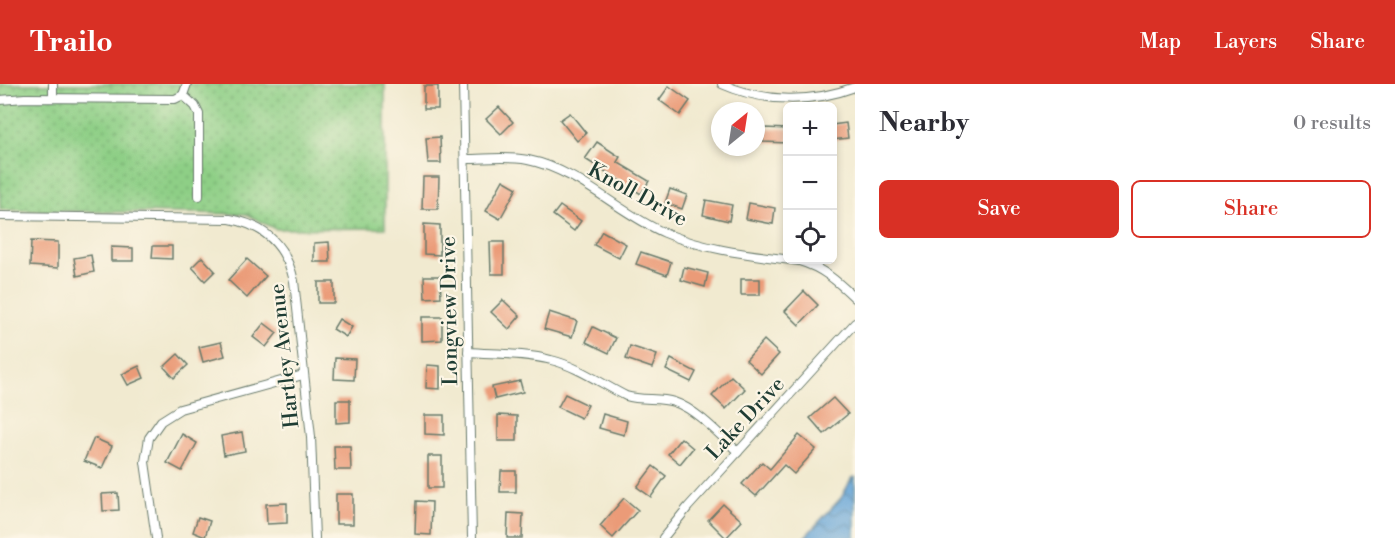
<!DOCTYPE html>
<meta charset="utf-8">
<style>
body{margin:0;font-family:"Libre Bodoni",serif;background:#f7f7f7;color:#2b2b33}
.controls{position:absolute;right:18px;top:18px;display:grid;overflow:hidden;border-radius:9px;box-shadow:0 3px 9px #0003}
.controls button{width:54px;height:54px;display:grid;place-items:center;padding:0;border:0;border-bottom:2px solid #e1e1e2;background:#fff;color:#2b2b33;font:30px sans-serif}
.compass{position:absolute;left:711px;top:18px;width:54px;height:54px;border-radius:50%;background:#fff;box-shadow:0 3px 9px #0003;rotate:30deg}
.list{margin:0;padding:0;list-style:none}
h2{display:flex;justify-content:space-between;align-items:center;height:78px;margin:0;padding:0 24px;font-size:26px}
h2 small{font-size:20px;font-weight:400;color:#7c7c81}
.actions{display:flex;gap:12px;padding:18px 24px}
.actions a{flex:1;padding:14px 0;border:2px solid #d93025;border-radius:9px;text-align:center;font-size:21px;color:#d93025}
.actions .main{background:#d93025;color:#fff}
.icon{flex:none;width:33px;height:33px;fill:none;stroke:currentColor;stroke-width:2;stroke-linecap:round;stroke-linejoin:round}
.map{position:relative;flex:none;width:855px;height:454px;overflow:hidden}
header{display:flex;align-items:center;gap:36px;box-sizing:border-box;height:84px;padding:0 30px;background:#d93025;color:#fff}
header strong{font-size:28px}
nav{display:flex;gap:33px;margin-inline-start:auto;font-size:21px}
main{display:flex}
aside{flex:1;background:#fff}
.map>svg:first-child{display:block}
.grass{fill:url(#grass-dots);stroke:#56865d;stroke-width:1.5}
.water{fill:url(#water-waves);stroke:#427186;stroke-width:1.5}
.building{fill:#eb9b78}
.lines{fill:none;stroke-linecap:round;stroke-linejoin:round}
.minor-casing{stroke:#687a6b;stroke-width:10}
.minor{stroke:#fff;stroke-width:8}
.labels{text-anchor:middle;stroke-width:4.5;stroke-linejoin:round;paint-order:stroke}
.street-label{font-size:21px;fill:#1f3d34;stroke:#fcf5e5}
</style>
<header>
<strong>Trailo</strong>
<nav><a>Map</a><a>Layers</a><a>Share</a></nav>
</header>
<main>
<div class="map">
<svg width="855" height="454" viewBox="0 0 855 454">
<defs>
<pattern id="grass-dots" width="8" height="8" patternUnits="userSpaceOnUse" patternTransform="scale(1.5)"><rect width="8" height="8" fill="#8ecf86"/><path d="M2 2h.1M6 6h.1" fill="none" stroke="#73a96e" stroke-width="1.8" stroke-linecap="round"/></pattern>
<pattern id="water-waves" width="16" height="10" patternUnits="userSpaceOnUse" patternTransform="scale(1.5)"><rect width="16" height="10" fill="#66a5d8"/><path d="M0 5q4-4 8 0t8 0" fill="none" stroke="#5388b0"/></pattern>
</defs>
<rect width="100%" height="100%" fill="#fcf5e5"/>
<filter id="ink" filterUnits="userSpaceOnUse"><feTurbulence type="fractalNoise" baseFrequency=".0167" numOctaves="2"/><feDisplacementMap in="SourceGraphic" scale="12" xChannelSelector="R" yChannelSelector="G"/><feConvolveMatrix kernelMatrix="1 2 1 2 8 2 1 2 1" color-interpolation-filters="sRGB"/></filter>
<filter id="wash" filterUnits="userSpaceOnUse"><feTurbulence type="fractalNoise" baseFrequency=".008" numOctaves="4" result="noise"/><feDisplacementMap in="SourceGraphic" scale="24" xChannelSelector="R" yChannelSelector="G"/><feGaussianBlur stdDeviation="1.35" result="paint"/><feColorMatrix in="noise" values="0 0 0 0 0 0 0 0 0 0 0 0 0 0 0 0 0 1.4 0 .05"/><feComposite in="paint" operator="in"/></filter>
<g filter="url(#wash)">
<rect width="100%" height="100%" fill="#f1ead0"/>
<path class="grass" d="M0,0H385V144L275,145L246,130L0,126Z"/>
<path class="water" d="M855,393V454H804L841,414L852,394Z"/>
<g id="blocks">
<g class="building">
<rect x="424" y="2" width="14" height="23"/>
<path d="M669,2L690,17L680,31L659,16Z"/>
<path d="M499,23L513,38L501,50L486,35Z"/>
<path d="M570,29L586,49L577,57L560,36Z"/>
<path d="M846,39L848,54L832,56V41Z"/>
<path d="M764,44L788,45V59L763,58Z"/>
<path d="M440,53L441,79H428L426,54Z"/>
<path d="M597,58L620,73L617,78L649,97L641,110L585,75Z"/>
<path d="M423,93H439L438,125H422Z"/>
<path d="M503,96L517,104L500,135L486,127Z"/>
<path d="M670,105L687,111L682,125L665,119Z"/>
<path d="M706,116L732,121L729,137L703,131Z"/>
<path d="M749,119L775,124L773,140L746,135Z"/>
<path d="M560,122L581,137L574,147L553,131Z"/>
<path d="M424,140L440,141V171L424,170Z"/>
<path d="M602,147L626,160L619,174L594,161Z"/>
<path d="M31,157L58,158V184L30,182Z"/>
<path d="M329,158L330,178H314V159Z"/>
<path d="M490,158H504V190H491Z"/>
<path d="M153,162H172V175L152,174Z"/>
<path d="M111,163L133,164V177H111Z"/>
<path d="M641,168L671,178L667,191L636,180Z"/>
<path d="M91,171L94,188L77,192L74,174Z"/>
<path d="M202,173L215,187L205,197L192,183Z"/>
<path d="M247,175L266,192L247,214L228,196Z"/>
<path d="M684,183L708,189L705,203L681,196Z"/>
<path d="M424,192H440L441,213L425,214Z"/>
<rect x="741" y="195" width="19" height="16"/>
<rect x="318" y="198" width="16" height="21"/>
<path d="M804,207L818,221L799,241L785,227Z"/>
<path d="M503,216L520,232L509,245L491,228Z"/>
<path d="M549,228L577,237L572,253L544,245Z"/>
<path d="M422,233H442V256L422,257Z"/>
<path d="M339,235L352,243L346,253L333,245Z"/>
<path d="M264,239L277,249L266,263L253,253Z"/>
<path d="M593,243L616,254L609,269L586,258Z"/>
<path d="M764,256L779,270L761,290L746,276Z"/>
<path d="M221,258L225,272L203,278L199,263Z"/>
<path d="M630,262L657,271L652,284L626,275Z"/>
<path d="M178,270L188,281L174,294L164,283Z"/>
<path d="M335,274L355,275L354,296L334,295Z"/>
<path d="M671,275L696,288L691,298L666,286Z"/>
<path d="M427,281L440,282V305L426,304Z"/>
<path d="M139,282L144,294L128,301L122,290Z"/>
<path d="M731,292L745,305L726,325L712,312Z"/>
<path d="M520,297L523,308L495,315L492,303Z"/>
<path d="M565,310L588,321L581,334L558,323Z"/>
<path d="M833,314L848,330L824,350L810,334Z"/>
<path d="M336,316H350V338L336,339Z"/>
<path d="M603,330L627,337L624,351L599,344Z"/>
<path d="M425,331H444V351L425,350Z"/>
<path d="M498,331L517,332V357H498Z"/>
<path d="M242,348L245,367L224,371L221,352Z"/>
<path d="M182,350L197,359L182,387L167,379Z"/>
<path d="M799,351L816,365L794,390L784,381L756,412L742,400L762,378L770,385Z"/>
<path d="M94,354L112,362L102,384L84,377Z"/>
<path d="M681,354L693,364L680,380L668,370Z"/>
<path d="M334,362H350L351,386H335Z"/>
<rect x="428" y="372" width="14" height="32"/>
<path d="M653,382L666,392L651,413L637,403Z"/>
<path d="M501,387H516V408H500Z"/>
<path d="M118,409L119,426L103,427L102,410Z"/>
<rect x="336" y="410" width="17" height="30"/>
<path d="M624,414L638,426L613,454L600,442Z"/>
<path d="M416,417L432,418L431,451L415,450Z"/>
<path d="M287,419V439L267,440L266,420Z"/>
<path d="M723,420L742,437L726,454L708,436Z"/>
<path d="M508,429L523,430L522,454H507Z"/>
<path d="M198,433L210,437L205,453L193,448Z"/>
</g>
</g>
</g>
<g filter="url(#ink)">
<use href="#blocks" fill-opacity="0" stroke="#687a6b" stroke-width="1.5"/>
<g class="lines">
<g class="minor-casing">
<g id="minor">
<path d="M53,0V13"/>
<path d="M463,0L472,454"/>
<path d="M722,0C765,19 812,19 855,3"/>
<path d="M183,11L195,22L199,30V112"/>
<path d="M183,11L187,0"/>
<path d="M0,16L25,14L175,15L183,11"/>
<path d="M465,75C486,75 508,72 528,76C579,86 618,129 665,149C708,167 754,171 799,177C823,184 837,197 855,214"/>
<path d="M0,132L230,135C265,141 286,162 294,197L311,353L315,454"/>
<path d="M468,268C495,270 525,269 551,276C577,282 602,300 626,312C642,317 659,313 674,318C696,325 721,352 738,368"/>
<path d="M156,454L145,378L149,354L161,337L180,325L303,291"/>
<path d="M663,454L688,423L855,239"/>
</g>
</g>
<use href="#minor" class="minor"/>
</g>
</g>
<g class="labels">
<g class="street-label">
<text transform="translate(638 110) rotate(29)" y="7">Knoll Drive</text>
<text transform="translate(449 227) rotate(-91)" y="7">Longview Drive</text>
<text transform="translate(284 272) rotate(-96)" y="7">Hartley Avenue</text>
<text transform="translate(745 334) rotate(-47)" y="7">Lake Drive</text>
</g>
</g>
</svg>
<div class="controls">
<button>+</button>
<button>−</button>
<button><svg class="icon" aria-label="locate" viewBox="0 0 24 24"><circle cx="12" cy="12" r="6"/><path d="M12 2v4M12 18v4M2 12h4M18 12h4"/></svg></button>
</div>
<svg class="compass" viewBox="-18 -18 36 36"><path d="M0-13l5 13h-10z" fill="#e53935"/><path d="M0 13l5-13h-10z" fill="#7c7c81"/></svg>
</div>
<aside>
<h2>Nearby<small>0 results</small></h2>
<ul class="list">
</ul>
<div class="actions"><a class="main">Save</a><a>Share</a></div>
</aside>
</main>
